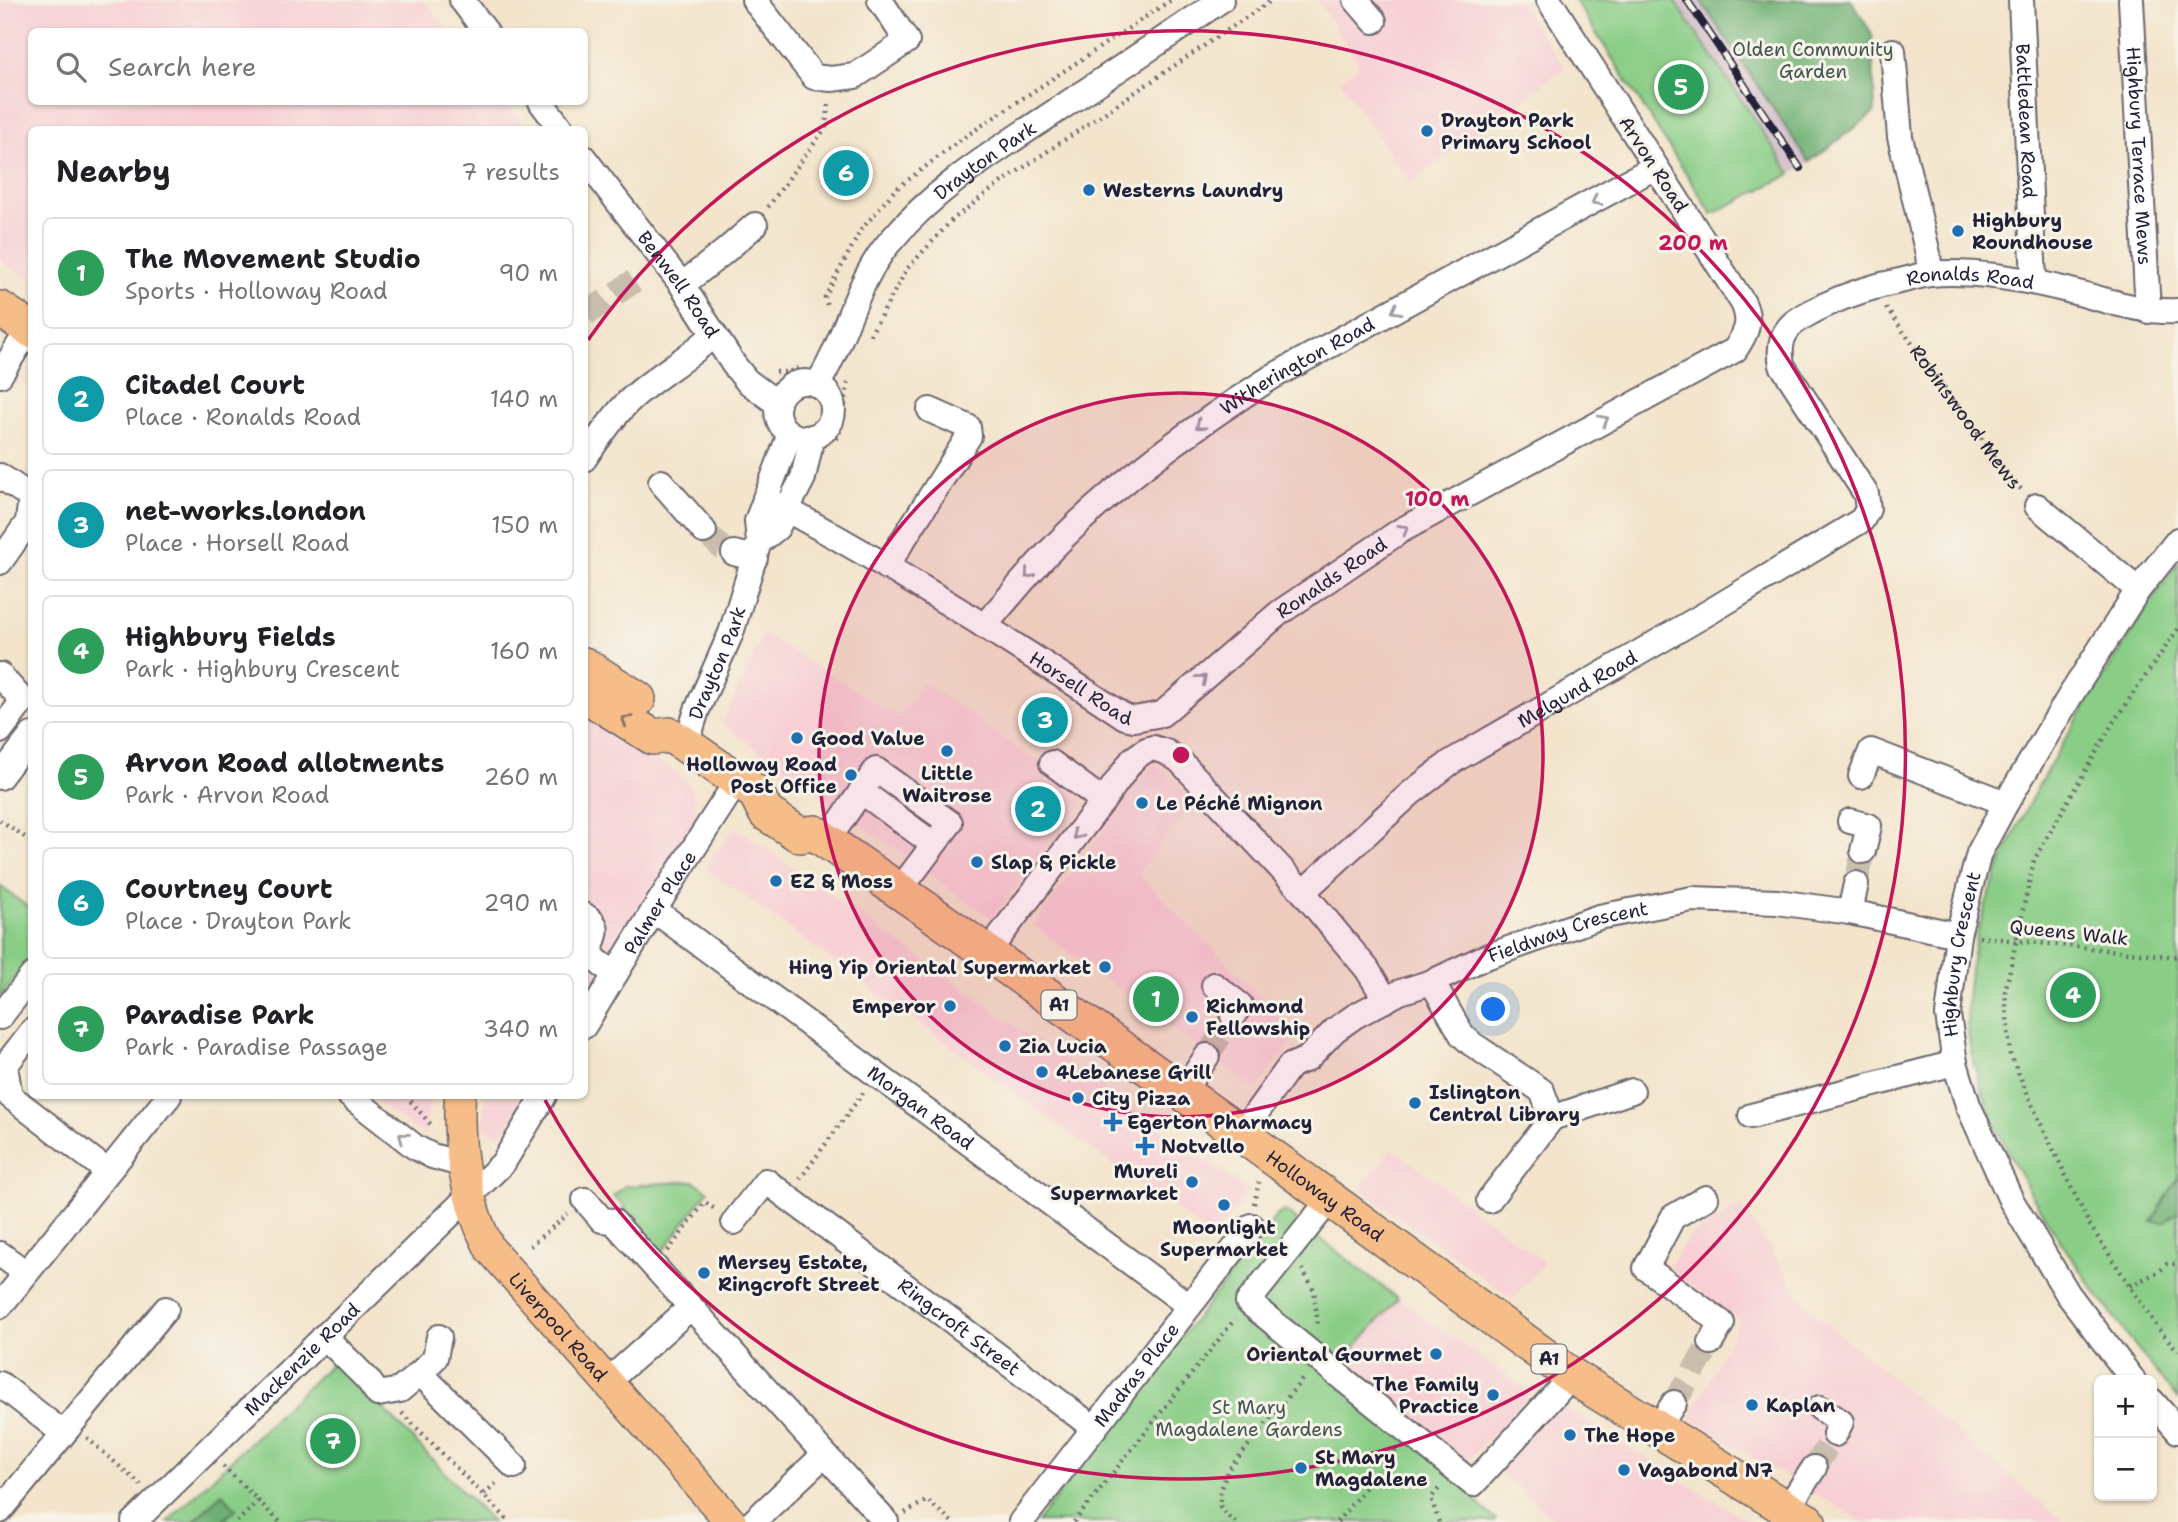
<!DOCTYPE html>
<meta charset="utf-8">
<style>
body{margin:0;font-family:"Shantell Sans",sans-serif;background:#f6f6f6;color:#202124}
.controls{position:absolute;right:21px;bottom:21px;display:grid;overflow:hidden;border-radius:10px;box-shadow:0 2px 5px #0004}
.controls button{width:63px;height:63px;display:grid;place-items:center;padding:0;border:0;border-bottom:2px solid #e0e0e0;background:#fff;color:#202124;font:35px sans-serif}
.you{position:absolute;left:1494px;top:1010px;width:24px;height:24px;margin:-18px;border:5px solid #fff;border-radius:50%;background:#1a73e8;box-shadow:0 0 0 10px #1a73e833}
.badge{display:grid;place-items:center;width:46px;height:46px;border-radius:50%;background:#0f766e;color:#fff;font-size:23px;font-weight:700}
.pin{position:absolute;translate:-50% -50%;border:4px solid #fff;box-shadow:0 2px 7px #0006}
.list{margin:0;padding:0;list-style:none}
h2{display:flex;justify-content:space-between;align-items:center;height:91px;margin:0;padding:0 28px;font-size:30px}
h2 small{font-size:23px;font-weight:400;color:#757577}
.list li{display:grid;grid-template-columns:46px 1fr auto;gap:21px;align-items:center;box-sizing:border-box;height:112px;margin:0 14px 14px;padding:0 14px;border:2px solid #e0e0e0;border-radius:10px}
.list b{display:block;font-size:26px;white-space:nowrap}
.list p{margin:0;font-size:23px;white-space:nowrap;color:#757577}
.list em{font-size:23px;font-style:normal;color:#757577}
.icon{flex:none;width:38px;height:38px;fill:none;stroke:currentColor;stroke-width:2;stroke-linecap:round;stroke-linejoin:round}
.map{position:relative;flex:none;width:2178px;height:1522px;overflow:hidden}
.search{position:absolute;background:#fff;box-shadow:0 2px 5px #0004;left:28px;top:28px;width:560px;height:77px;display:flex;align-items:center;gap:18px;box-sizing:border-box;padding:0 24px;border-radius:10px;color:#757577;font-size:26px}
.panel{position:absolute;background:#fff;box-shadow:0 2px 5px #0004;left:28px;top:126px;width:560px;height:973px;border-radius:10px}
.map>svg:first-child{display:block}
.built{fill:#f7cfd4}
.industrial{fill:#d2bdc8}
.green{fill:#89cd86;stroke:#567860;stroke-width:2}
.forest{fill:#6eb073;stroke:#486957;stroke-width:2}
.lines{fill:none;stroke-linecap:round;stroke-linejoin:round}
.minor-tunnel{stroke:#c9bdae;stroke-width:24;stroke-dasharray:24 12;stroke-linecap:butt}
.minor-casing{stroke:#6b666d;stroke-width:28}
.major-casing{stroke:#6b666d;stroke-width:33}
.highway-casing{stroke:#6b666d;stroke-width:38}
.path{stroke:#6b666d;stroke-width:4.5;stroke-dasharray:2 5;stroke-linecap:butt}
.minor{stroke:#fff;stroke-width:24}
.major{stroke:#f7bd88;stroke-width:30}
.highway{stroke:#f7bd88;stroke-width:35}
.rail-casing{stroke:#22223b;stroke-width:8}
.rail{stroke:#f7f3e8;stroke-width:5;stroke-dasharray:16;stroke-linecap:butt}
.oneway{stroke:#9c9ca7}
.oneway2{stroke:#8c7062}
.ring{fill:none;stroke:#c2185b;stroke-width:3.5}
.poi-dot{fill:#1f6fb2;stroke:#f7f3e8;stroke-width:2.5}
.labels{text-anchor:middle;stroke-width:6;stroke-linejoin:round;paint-order:stroke}
.shield{fill:#f7f3e8;stroke:#62616f;stroke-width:2}
.shield-label{font-size:18px;font-weight:bold;fill:#22223b}
.park-label{font-size:19px;fill:#415552;stroke:#f7f3e8}
.poi-label{font-size:19px;font-weight:bold;fill:#22223b;stroke:#f7f3e8;text-anchor:start}
.street-label{font-size:19px;fill:#22223b;stroke:#f7f3e8}
.centre{fill:#c2185b;stroke:#f7f3e8;stroke-width:3.5}
.ring-label{font-size:21px;text-anchor:middle;font-weight:bold;fill:#c2185b;stroke:#f7f3e8;stroke-width:6;stroke-linejoin:round;paint-order:stroke}
</style>
<div class="map">
<svg width="2178" height="1522" viewBox="0 0 2178 1522">
<rect width="100%" height="100%" fill="#f7f3e8"/>
<filter id="ink" filterUnits="userSpaceOnUse"><feTurbulence type="fractalNoise" baseFrequency=".0143" numOctaves="2"/><feDisplacementMap in="SourceGraphic" scale="14" xChannelSelector="R" yChannelSelector="G"/><feConvolveMatrix kernelMatrix="1 2 1 2 8 2 1 2 1" color-interpolation-filters="sRGB"/></filter>
<filter id="wash" filterUnits="userSpaceOnUse"><feTurbulence type="fractalNoise" baseFrequency=".00686" numOctaves="4" result="noise"/><feDisplacementMap in="SourceGraphic" scale="28" xChannelSelector="R" yChannelSelector="G"/><feGaussianBlur stdDeviation="1.57" result="paint"/><feColorMatrix in="noise" values="0 0 0 0 0 0 0 0 0 0 0 0 0 0 0 0 0 1.4 0 .05"/><feComposite in="paint" operator="in"/></filter>
<g filter="url(#wash)">
<rect width="100%" height="100%" fill="#f3e4cb"/>
<g class="built">
<path d="M0,0H424L449,31L32,32V102H504L525,129L32,130L31,281L0,260Z"/>
<path d="M1317,0H1518L1565,68L1410,183L1339,80L1360,66Z"/>
<path d="M764,634L900,718L923,682L1086,795L992,919L722,724Z"/>
<path d="M585,717L683,777L694,793L698,828L585,1005Z"/>
<path d="M1154,764L1194,801L1138,874L1261,997L1288,1028L1298,1034L1256,1090L1033,925Z"/>
<path d="M735,827L1249,1191L1214,1238L705,868Z"/>
<path d="M367,1096H431L425,1136Z"/>
<path d="M485,1096H526L500,1136L482,1127Z"/>
<path d="M1392,1148L1544,1262L1513,1299L1360,1189Z"/>
<path d="M1741,1204L1806,1306L2064,1522H1863L1689,1419L1739,1321L1668,1268L1690,1235Z"/>
<path d="M1398,1299L1531,1393L1466,1463L1338,1365Z"/>
<path d="M1559,1405L1729,1509L1749,1522H1557L1499,1470Z"/>
</g>
<path class="industrial" d="M1674,0H1700L1809,162L1791,174Z"/>
<g class="green">
<path d="M1575,0H1674L1791,174L1712,214Z"/>
<path d="M2178,562V1399C2157,1375 2138,1350 2119,1324C2061,1247 1969,1115 1967,1016C1964,898 2050,760 2112,664C2133,630 2154,595 2178,562Z"/>
<path d="M0,886L32,910L31,956L0,997Z"/>
<path d="M694,1181L708,1191L657,1259L618,1214L626,1208L613,1196L625,1186Z"/>
<path d="M1285,1211L1398,1299L1339,1365L1466,1463L1476,1502L1496,1520L1494,1522H1037L1277,1215Z"/>
<path d="M336,1359L492,1522H167Z"/>
</g>
<g class="forest">
<path d="M1700,0H1851L1872,34L1875,112L1809,162Z"/>
<path d="M2178,1177V1212L2164,1222H2152Z"/>
<path d="M222,1493L236,1509L222,1522H193Z"/>
</g>
</g>
<g filter="url(#ink)">
<g class="lines">
<g class="minor-tunnel">
<path d="M586,314L634,281"/>
<path d="M704,531L721,547L734,553"/>
<path d="M1856,884L1863,851"/>
<path d="M1207,1056L1233,1016"/>
<path d="M1674,1403L1711,1342"/>
<path d="M1814,1468L1835,1434"/>
</g>
<g class="minor-casing">
<g id="minor">
<path d="M462,0L486,32"/>
<path d="M754,0L814,77L831,79L855,76L907,41L880,0"/>
<path d="M1356,0L1374,21"/>
<path id="s2" d="M2021,0L2034,281"/>
<path id="s3" d="M2131,0L2148,311"/>
<path d="M1893,51L1900,137L1928,254L1930,274"/>
<path d="M541,102L562,130"/>
<path id="s4" d="M584,158L682,285L734,365L747,381L778,404"/>
<path d="M682,285L724,252L755,225"/>
<path d="M0,375L29,329"/>
<circle cx="805" cy="410" r="28"/>
<path id="s5" d="M817,385C846,340 854,285 888,244C933,190 992,153 1050,115C1107,77 1164,39 1221,0"/>
<path d="M584,459C598,439 611,419 628,402C653,377 687,360 713,335"/>
<path d="M0,476L31,497L28,522L0,562"/>
<path d="M661,482L704,531"/>
<path id="s6" d="M765,498C889,564 1008,639 1125,717L1134,719L1162,714L1279,613L1400,531L1735,350C1746,333 1752,323 1743,303L1549,0"/>
<path d="M2037,506L2138,590"/>
<path d="M759,542L777,528L803,478L812,437"/>
<path d="M734,553L755,558"/>
<path d="M886,567L969,436L968,427L930,410"/>
<path id="s7" d="M984,626C1007,600 1028,573 1052,549C1115,483 1195,426 1272,377L1655,167"/>
<path d="M0,675L23,701L0,731"/>
<path id="s8" d="M686,745L697,710L731,633L759,542L757,521L790,434"/>
<path d="M1153,748L1166,752L1179,760L1303,892L1367,969L1386,1000"/>
<path d="M1052,763L1103,801"/>
<path d="M1861,776L1871,751L2006,803"/>
<path d="M0,777L32,735"/>
<path d="M861,791L933,844"/>
<path d="M1850,821L1869,826L1863,851"/>
<path d="M827,841L876,770L950,823L899,891"/>
<path id="s9" d="M1303,892L1411,793L1451,762L1711,611L1862,520L1868,509L1866,494L1782,365C1775,329 1795,320 1823,306C1850,293 1874,286 1904,280C1912,278 1921,275 1930,274C1969,270 2024,279 2063,289C2100,298 2139,313 2178,311"/>
<path id="s10" d="M654,910L1188,1305"/>
<path d="M1850,912L1856,884"/>
<path d="M584,915C609,930 585,941 593,956C598,964 609,969 616,973"/>
<path d="M987,953L1103,801L1133,759L1146,750L1153,748"/>
<path d="M1432,982L1462,1035L1472,1044L1542,1091L1552,1118L1489,1200"/>
<path d="M1214,985L1240,1005L1233,1016"/>
<path d="M0,1017L32,976"/>
<path id="s11" d="M584,1026L654,910L737,781"/>
<path d="M32,1031L5,1066L10,1096L107,1171"/>
<path d="M1182,1093L1207,1056"/>
<path d="M350,1096L415,1147L432,1156L464,1165"/>
<path d="M1751,1116L1955,1063"/>
<path d="M1552,1118L1632,1091"/>
<path id="s12" d="M1241,1134L1290,1066L1307,1059L1335,1030L1355,1016L1400,992L1432,982L1483,958L1599,917L1692,899L1777,902L1850,912L1958,935"/>
<path d="M1706,1198L1673,1217L1646,1268L1722,1323L1711,1342"/>
<path d="M1330,1199L1248,1302L1473,1484L1572,1376"/>
<path d="M585,1200L602,1220L613,1221L886,1522"/>
<path id="s13" d="M734,1222L766,1181L1094,1428"/>
<path d="M0,1254L26,1273"/>
<path d="M0,1306L169,1096"/>
<path d="M324,1336L368,1380L378,1394L400,1390L420,1373L435,1358L439,1337"/>
<path d="M420,1373L514,1466"/>
<path id="s14" d="M2133,1380L2068,1294L2011,1200L1968,1105L1955,1063L1948,1015L1958,935L1979,853L2006,803L2070,696L2138,590L2178,540"/>
<path d="M607,1382L691,1307"/>
<path d="M0,1384L63,1433"/>
<path d="M2152,1401L2178,1431"/>
<path d="M1820,1408L1841,1422L1835,1434"/>
<path d="M1657,1429L1674,1403"/>
<path d="M1787,1509L1814,1468"/>
<path d="M0,1511L166,1309"/>
<path id="s15" d="M134,1522L503,1163L544,1096"/>
<path d="M753,1522L824,1455"/>
<path id="s16" d="M1021,1522L1252,1226"/>
</g>
</g>
<g class="major-casing">
<g id="major">
<path id="s17" d="M460,1096C457,1146 466,1204 490,1249L731,1522"/>
</g>
</g>
<g class="highway-casing">
<g id="highway">
<path d="M0,309L32,330"/>
<path d="M584,665L638,699"/>
<path id="s18" d="M584,694L653,737L670,735L686,745L756,793L766,813L800,835L815,833L930,912L1241,1134L1572,1376L1808,1522"/>
</g>
</g>
<g class="path">
<path d="M768,207L826,127L829,102"/>
<path d="M827,305L825,297L861,230L895,190L963,138L1171,0"/>
<path id="s1" d="M1886,308L2013,481L2023,491"/>
<path d="M870,335L907,269L952,220L999,184L1272,0"/>
<path d="M776,372H788L798,368"/>
<path d="M836,439C847,421 843,401 849,380"/>
<path d="M2178,629L2114,721L2034,860L2005,992L2010,1054L2034,1109L2089,1224L2157,1327L2178,1351"/>
<path d="M0,820L32,842"/>
<path d="M1979,937L2178,957"/>
<path d="M406,1096L433,1127"/>
<path d="M800,1179L863,1093"/>
<path d="M1254,1204L1259,1182"/>
<path d="M530,1246L568,1214"/>
<path d="M668,1251L705,1202L716,1210"/>
<path d="M1302,1269L1314,1290L1318,1327"/>
<path d="M2130,1286L2160,1271L2167,1264H2178"/>
<path d="M402,1413L510,1522"/>
<path d="M87,1438L141,1485"/>
<path d="M223,1466L280,1522"/>
<path d="M484,1494L498,1481"/>
<path d="M905,1513L927,1500L952,1522"/>
<path d="M237,1522L258,1501"/>
<path d="M1074,1522L1235,1319"/>
<path d="M1236,1522L1229,1517L1220,1506V1491L1229,1469L1305,1376"/>
<path d="M1337,1522L1396,1450"/>
<path d="M1439,1522L1431,1498L1441,1486"/>
</g>
<use href="#minor" class="minor"/>
<use href="#major" class="major"/>
<use href="#highway" class="highway"/>
<g class="rail-casing">
<path id="rail" d="M1687,0L1800,168"/>
</g>
<use href="#rail" class="rail"/>
</g>
<defs><path id="oneway-chevron" d="M-2-3.5L2.5 0L-2 3.5" fill="none" stroke-width="1.6" stroke-linecap="round" stroke-linejoin="round" transform="scale(1.75)"/></defs>
<g class="oneway">
<use href="#oneway-chevron" transform="translate(1596 201) rotate(151)"/>
<use href="#oneway-chevron" transform="translate(1396 310) rotate(151)"/>
<use href="#oneway-chevron" transform="translate(1604 420) rotate(-28)"/>
<use href="#oneway-chevron" transform="translate(1200 425) rotate(143)"/>
<use href="#oneway-chevron" transform="translate(1404 529) rotate(-30)"/>
<use href="#oneway-chevron" transform="translate(1029 574) rotate(131)"/>
<use href="#oneway-chevron" transform="translate(1202 679) rotate(-41)"/>
<use href="#oneway-chevron" transform="translate(1077 835) rotate(128)"/>
<use href="#oneway-chevron" transform="translate(403 1137) rotate(-142)"/>
</g>
<use class="oneway2" href="#oneway-chevron" transform="translate(626 720) rotate(-148)"/>
</g>
<circle cx="1181" cy="755" r="362" fill="#c2185b" fill-opacity=".12"/>
<g class="ring">
<circle cx="1181" cy="755" r="362"/>
<path d="M588 340A724 724 0 1 1 545 1100"/>
</g>
<g class="poi-dot">
<circle cx="1427" cy="131" r="7"/>
<circle cx="1089" cy="190" r="7"/>
<circle cx="1958" cy="231" r="7"/>
<circle cx="797" cy="738" r="7"/>
<circle cx="947" cy="751" r="7"/>
<circle cx="851" cy="775" r="7"/>
<circle cx="1142" cy="803" r="7"/>
<circle cx="977" cy="862" r="7"/>
<circle cx="776" cy="881" r="7"/>
<circle cx="1105" cy="967" r="7"/>
<circle cx="950" cy="1006" r="7"/>
<circle cx="1192" cy="1017" r="7"/>
<circle cx="1005" cy="1046" r="7"/>
<circle cx="1042" cy="1072" r="7"/>
<circle cx="1078" cy="1098" r="7"/>
<circle cx="1415" cy="1103" r="7"/>
<path d="M1109.5 1111.5h7v7h7v7h-7v7h-7v-7h-7v-7h7z"/>
<path d="M1141.5 1135.5h7v7h7v7h-7v7h-7v-7h-7v-7h7z"/>
<circle cx="1192" cy="1182" r="7"/>
<circle cx="1224" cy="1205" r="7"/>
<circle cx="704" cy="1273" r="7"/>
<circle cx="1436" cy="1354" r="7"/>
<circle cx="1493" cy="1395" r="7"/>
<circle cx="1752" cy="1405" r="7"/>
<circle cx="1570" cy="1435" r="7"/>
<circle cx="1301" cy="1468" r="7"/>
<circle cx="1624" cy="1470" r="7"/>
</g>
<g class="labels">
<g class="shield">
<rect x="1041.5" y="990.5" width="35" height="29" rx="5"/>
<rect x="1531.5" y="1344.5" width="35" height="29" rx="5"/>
</g>
<g class="shield-label">
<text x="1059" y="1011">A1</text>
<text x="1549" y="1365">A1</text>
</g>
<g class="park-label">
<text x="1813" y="56">Olden Community<tspan x="1813" dy="22">Garden</tspan></text>
<text x="1249" y="1414">St Mary<tspan x="1249" dy="22">Magdalene Gardens</tspan></text>
</g>
<g class="poi-label">
<text x="1441" y="127">Drayton Park<tspan x="1441" dy="22">Primary School</tspan></text>
<text x="1103" y="197">Westerns Laundry</text>
<text x="1972" y="227">Highbury<tspan x="1972" dy="22">Roundhouse</tspan></text>
<text x="811" y="745">Good Value</text>
<text x="837" y="771" text-anchor="end">Holloway Road<tspan x="837" dy="22">Post Office</tspan></text>
<text x="947" y="780" text-anchor="middle">Little<tspan x="947" dy="22">Waitrose</tspan></text>
<text x="1156" y="810">Le Péché Mignon</text>
<text x="991" y="869">Slap &amp; Pickle</text>
<text x="790" y="888">EZ &amp; Moss</text>
<text x="1091" y="974" text-anchor="end">Hing Yip Oriental Supermarket</text>
<text x="936" y="1013" text-anchor="end">Emperor</text>
<text x="1206" y="1013">Richmond<tspan x="1206" dy="22">Fellowship</tspan></text>
<text x="1019" y="1053">Zia Lucia</text>
<text x="1056" y="1079">4Lebanese Grill</text>
<text x="1429" y="1099">Islington<tspan x="1429" dy="22">Central Library</tspan></text>
<text x="1092" y="1105">City Pizza</text>
<text x="1127" y="1129">Egerton Pharmacy</text>
<text x="1161" y="1153">Notvello</text>
<text x="1178" y="1178" text-anchor="end">Mureli<tspan x="1178" dy="22">Supermarket</tspan></text>
<text x="1224" y="1234" text-anchor="middle">Moonlight<tspan x="1224" dy="22">Supermarket</tspan></text>
<text x="718" y="1269">Mersey Estate,<tspan x="718" dy="22">Ringcroft Street</tspan></text>
<text x="1422" y="1361" text-anchor="end">Oriental Gourmet</text>
<text x="1479" y="1391" text-anchor="end">The Family<tspan x="1479" dy="22">Practice</tspan></text>
<text x="1766" y="1412">Kaplan</text>
<text x="1584" y="1442">The Hope</text>
<text x="1315" y="1464">St Mary<tspan x="1315" dy="22">Magdalene</tspan></text>
<text x="1638" y="1477">Vagabond N7</text>
</g>
<g class="street-label">
<text dy="7" stroke="none"><textPath href="#s2" startOffset="121">Battledean Road</textPath></text>
<text dy="7" stroke="none"><textPath href="#s3" startOffset="156">Highbury Terrace Mews</textPath></text>
<text dy="7" stroke="none"><textPath href="#s5" startOffset="287">Drayton Park</textPath></text>
<text transform="translate(1654 164) rotate(57)" y="7">Arvon Road</text>
<text dy="7" stroke="none"><textPath href="#s9" startOffset="1088">Ronalds Road</textPath></text>
<text dy="7" stroke="none"><textPath href="#s4" startOffset="158">Benwell Road</textPath></text>
<text dy="7" stroke="none"><textPath href="#s7" startOffset="410">Witherington Road</textPath></text>
<text dy="7" stroke="none"><textPath href="#s1" startOffset="135">Robinswood Mews</textPath></text>
<text dy="7" stroke="none"><textPath href="#s6" startOffset="677">Ronalds Road</textPath></text>
<text dy="7" stroke="none"><textPath href="#s8" startOffset="88">Drayton Park</textPath></text>
<text dy="7" stroke="none"><textPath href="#s6" startOffset="369">Horsell Road</textPath></text>
<text dy="7" stroke="none"><textPath href="#s9" startOffset="343">Melgund Road</textPath></text>
<text dy="7" stroke="none"><textPath href="#s11" startOffset="145">Palmer Place</textPath></text>
<text transform="translate(2069 932) rotate(6)" y="7">Queens Walk</text>
<text dy="7" stroke="none"><textPath href="#s12" startOffset="397">Fieldway Crescent</textPath></text>
<text dy="7" stroke="none"><textPath href="#s14" startOffset="476">Highbury Crescent</textPath></text>
<text dy="7" stroke="none"><textPath href="#s10" startOffset="332">Morgan Road</textPath></text>
<text dy="7" stroke="none"><textPath href="#s18" startOffset="906">Holloway Road</textPath></text>
<text dy="7" stroke="none"><textPath href="#s17" startOffset="261">Liverpool Road</textPath></text>
<text dy="7" stroke="none"><textPath href="#s13" startOffset="294">Ringcroft Street</textPath></text>
<text dy="7" stroke="none"><textPath href="#s15" startOffset="234">Mackenzie Road</textPath></text>
<text dy="7" stroke="none"><textPath href="#s16" startOffset="187">Madras Place</textPath></text>
</g>
</g>
<circle cx="1181" cy="755" r="10" class="centre"/>
<g class="ring-label">
<text x="1693" y="250">200 m</text>
<text x="1437" y="506">100 m</text>
</g>
</svg>
<div class="controls">
<button>+</button>
<button>−</button>
</div>
<div class="you"></div>
<div class="pin badge" style="left:1156px;top:999px;background:#2e9e5b">1</div>
<div class="pin badge" style="left:1038px;top:809px;background:#0f9aa8">2</div>
<div class="pin badge" style="left:1045px;top:720px;background:#0f9aa8">3</div>
<div class="pin badge" style="left:2073px;top:995px;background:#2e9e5b">4</div>
<div class="pin badge" style="left:1681px;top:87px;background:#2e9e5b">5</div>
<div class="pin badge" style="left:846px;top:173px;background:#0f9aa8">6</div>
<div class="pin badge" style="left:333px;top:1441px;background:#2e9e5b">7</div>
<div class="search"><svg class="icon" aria-label="search" viewBox="0 0 24 24"><circle cx="10" cy="10" r="6"/><path d="M15 15l6 6"/></svg>Search here</div>
<section class="panel">
<h2>Nearby<small>7 results</small></h2>
<ul class="list">
<li><span class="badge" style="background:#2e9e5b">1</span><div><b>The Movement Studio</b><p>Sports · Holloway Road</p></div><em>90 m</em></li>
<li><span class="badge" style="background:#0f9aa8">2</span><div><b>Citadel Court</b><p>Place · Ronalds Road</p></div><em>140 m</em></li>
<li><span class="badge" style="background:#0f9aa8">3</span><div><b>net-works.london</b><p>Place · Horsell Road</p></div><em>150 m</em></li>
<li><span class="badge" style="background:#2e9e5b">4</span><div><b>Highbury Fields</b><p>Park · Highbury Crescent</p></div><em>160 m</em></li>
<li><span class="badge" style="background:#2e9e5b">5</span><div><b>Arvon Road allotments</b><p>Park · Arvon Road</p></div><em>260 m</em></li>
<li><span class="badge" style="background:#0f9aa8">6</span><div><b>Courtney Court</b><p>Place · Drayton Park</p></div><em>290 m</em></li>
<li><span class="badge" style="background:#2e9e5b">7</span><div><b>Paradise Park</b><p>Park · Paradise Passage</p></div><em>340 m</em></li>
</ul>
</section>
</div>
